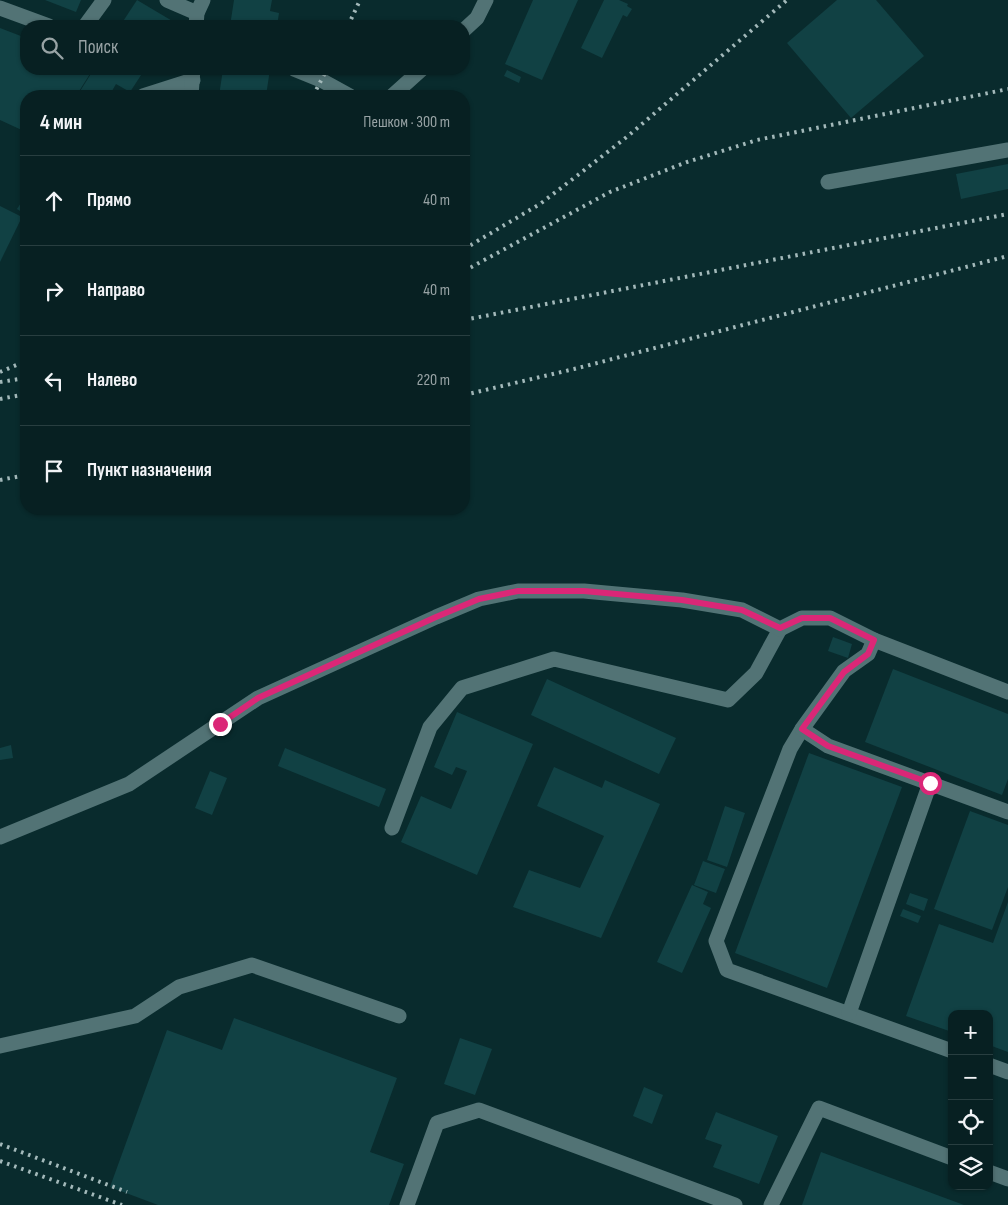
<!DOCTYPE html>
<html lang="ru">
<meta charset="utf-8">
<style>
body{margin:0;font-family:"Sofia Sans Condensed",sans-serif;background:#10282a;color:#f1f3f6}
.controls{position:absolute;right:15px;bottom:15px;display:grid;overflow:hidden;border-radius:10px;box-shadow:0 1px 4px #0004}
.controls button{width:45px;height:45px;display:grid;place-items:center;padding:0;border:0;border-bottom:1px solid #283e40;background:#072022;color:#f1f3f6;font:25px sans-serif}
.stop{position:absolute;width:15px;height:15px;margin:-11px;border:4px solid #db2777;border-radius:50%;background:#fff}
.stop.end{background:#db2777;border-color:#fff;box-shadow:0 1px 5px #0008}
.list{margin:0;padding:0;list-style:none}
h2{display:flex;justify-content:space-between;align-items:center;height:65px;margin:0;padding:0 20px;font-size:21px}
h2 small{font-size:16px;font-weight:400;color:#98a3a5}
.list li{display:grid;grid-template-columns:32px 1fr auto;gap:15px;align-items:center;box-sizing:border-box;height:90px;padding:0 20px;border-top:1px solid #283e40}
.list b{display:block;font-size:19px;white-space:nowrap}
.list em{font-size:16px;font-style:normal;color:#98a3a5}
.icon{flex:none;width:28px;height:28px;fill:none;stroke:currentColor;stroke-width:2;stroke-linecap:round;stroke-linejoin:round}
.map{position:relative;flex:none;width:1008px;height:1205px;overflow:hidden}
.search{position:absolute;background:#072022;box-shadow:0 1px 4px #0004;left:20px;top:20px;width:450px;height:55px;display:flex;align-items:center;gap:12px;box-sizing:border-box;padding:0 18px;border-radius:20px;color:#98a3a5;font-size:19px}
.panel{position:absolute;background:#072022;box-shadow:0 1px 4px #0004;left:20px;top:90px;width:450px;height:425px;border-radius:20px}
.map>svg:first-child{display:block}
.building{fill:#114144}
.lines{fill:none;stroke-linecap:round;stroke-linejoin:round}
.minor{stroke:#527375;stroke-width:15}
.rail{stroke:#a3b9ba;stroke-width:4;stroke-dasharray:2.5 5;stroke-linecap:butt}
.route{stroke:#db2777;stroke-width:6}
</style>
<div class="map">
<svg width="1008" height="1205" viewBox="0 0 1008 1205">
<rect width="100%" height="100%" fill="#092b2d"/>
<g class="building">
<path d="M45,0H81L76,12Z"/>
<path d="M137,0L174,22L171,26H120Z"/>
<path d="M234,0H272L270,11L279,13L277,26H230Z"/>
<path d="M533,0H578L542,80L505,64Z"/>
<path d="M604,0H619L628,4L627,6L632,9L627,17L623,15L602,58L581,48Z"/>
<path d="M837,0H876L924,56L851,118L787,43Z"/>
<path d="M0,28L26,38V69H93L76,96H26V132L0,120Z"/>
<path d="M94,69H145L130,92L116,84L109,96H77Z"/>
<path d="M223,69H270L266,96H219Z"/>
<path d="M507,70L521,77L519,83L504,76Z"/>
<path d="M1008,164V189L961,199L956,174Z"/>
<path d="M26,195V215L17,209Z"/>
<path d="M0,206L22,217L0,262Z"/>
<path d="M833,637L852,644L848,658L828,651Z"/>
<path d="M893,669L1008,714V779L1002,795L865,742Z"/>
<path d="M547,679L676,738L659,774L531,715Z"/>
<path d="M457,712L533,744L477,875L401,842L421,796L451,809L467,771L456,767L452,775L434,767Z"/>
<path d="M11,745L13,758L0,760V748Z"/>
<path d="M285,748L386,789L379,807L278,766Z"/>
<path d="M809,753L902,787L827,988L735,953Z"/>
<path d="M554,767L602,788L605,780L660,804L601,938L513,907L529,870L580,888L604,836L537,806Z"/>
<path d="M210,771L227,778L212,815L195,808Z"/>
<path d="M725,806L745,813L727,867L707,860Z"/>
<path d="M970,811L1008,825V887L992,930L934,909Z"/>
<path d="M703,861L725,869L716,893L694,885Z"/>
<path d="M692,885L708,892L703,904L711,908L682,973L657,962Z"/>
<path d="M910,893L928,899L924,911L906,904Z"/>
<path d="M1008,902V1052L989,1045V1014H952V1032L906,1016L939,924L993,943Z"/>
<path d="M903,909L921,916L918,923L900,916Z"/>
<path d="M234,1018L397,1078L370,1152L404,1164L389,1205H158L110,1187L167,1030L222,1050Z"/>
<path d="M460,1038L492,1049L475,1095L444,1084Z"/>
<path d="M644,1087L663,1095L652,1124L633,1116Z"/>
<path d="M716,1112L778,1136L759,1184L713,1167L722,1145L705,1139Z"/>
<path d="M821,1152L964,1205H802Z"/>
</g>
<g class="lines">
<g class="minor">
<path d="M167,0L197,13"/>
<path d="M0,8L49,26"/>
<path d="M85,26L104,0"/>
<path d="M196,26L197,13L203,0"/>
<path d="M464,30L477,18L486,0"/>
<path d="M294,69L321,80L350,96"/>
<path d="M143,96L193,80"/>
<path d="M191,96L193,69"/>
<path d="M392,96L422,69"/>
<path d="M828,182L1008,150"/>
<path d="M874,640L868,654L844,671L802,729L790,749L716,941L727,970L952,1051"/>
<path d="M802,729L828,746L1008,812"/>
<path d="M392,828L430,727L462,688L554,659L728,700L756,673L780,629"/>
<path d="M0,837L129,784L258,698L436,617L479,599L518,591H584L682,600L742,610L780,629L802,618H830L874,640L1008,692"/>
<path d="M849,1013L930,783"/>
<path d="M0,1046L135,1016L179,987L252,965L399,1016"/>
<path d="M989,1065L1008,1072"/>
<path d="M989,1172L1008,1179"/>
<path d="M407,1205L437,1123L479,1110L735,1205"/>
<path d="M771,1205L819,1108L952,1158"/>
</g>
<g class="rail">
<path d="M348,26L360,0"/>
<path d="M313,96L327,69"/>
<path d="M464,249L540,204L578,175L628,136L787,0"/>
<path d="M464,271L610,192L687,162L757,140L1008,89"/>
<path d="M464,320L1008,214"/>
<path d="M0,372L26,361"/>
<path d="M0,382L26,378"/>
<path d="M464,395L574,369L1008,256"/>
<path d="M0,399L26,394"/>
<path d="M0,480L26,475"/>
<path d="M0,1144L127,1192"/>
<path d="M0,1161L122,1205"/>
</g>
</g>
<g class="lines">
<path class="route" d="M220,724L258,698L436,617L479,599L518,591H584L682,600L742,610L780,628L802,618H830L874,640L868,654L844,672L802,729L828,746L930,783"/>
</g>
</svg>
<div class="controls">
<button>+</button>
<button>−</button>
<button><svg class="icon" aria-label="locate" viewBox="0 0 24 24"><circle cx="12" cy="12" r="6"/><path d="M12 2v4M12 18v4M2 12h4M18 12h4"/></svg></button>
<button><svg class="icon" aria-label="layers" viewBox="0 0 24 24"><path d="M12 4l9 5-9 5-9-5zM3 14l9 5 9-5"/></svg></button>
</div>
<div class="stop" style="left:930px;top:783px"></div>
<div class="stop end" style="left:220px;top:724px"></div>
<div class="search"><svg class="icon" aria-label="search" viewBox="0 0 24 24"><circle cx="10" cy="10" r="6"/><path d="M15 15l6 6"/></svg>Поиск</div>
<section class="panel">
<h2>4 мин<small>Пешком · 300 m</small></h2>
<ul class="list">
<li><svg class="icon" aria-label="ahead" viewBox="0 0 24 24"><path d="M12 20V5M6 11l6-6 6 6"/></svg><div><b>Прямо</b></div><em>40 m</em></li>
<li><svg class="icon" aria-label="right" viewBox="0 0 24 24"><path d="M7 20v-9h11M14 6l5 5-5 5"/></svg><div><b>Направо</b></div><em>40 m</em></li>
<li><svg class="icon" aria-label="left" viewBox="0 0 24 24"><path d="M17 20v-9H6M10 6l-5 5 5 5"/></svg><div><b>Налево</b></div><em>220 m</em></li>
<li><svg class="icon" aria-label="arrive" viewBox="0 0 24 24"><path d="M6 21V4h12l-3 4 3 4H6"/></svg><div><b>Пункт назначения</b></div></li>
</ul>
</section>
</div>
